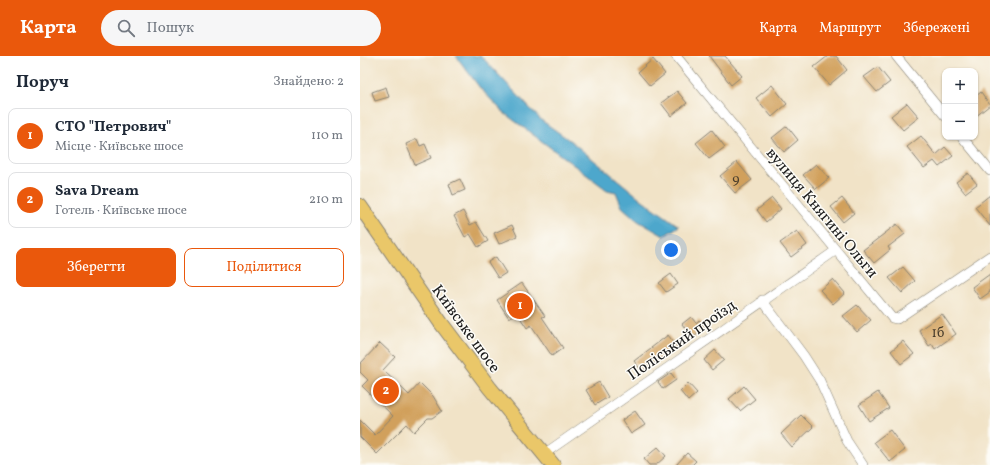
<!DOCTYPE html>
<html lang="uk">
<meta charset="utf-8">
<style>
body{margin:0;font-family:Vollkorn,serif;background:#f6f6f7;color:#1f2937}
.controls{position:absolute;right:12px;top:12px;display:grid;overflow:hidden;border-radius:8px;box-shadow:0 1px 3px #0004}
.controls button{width:36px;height:36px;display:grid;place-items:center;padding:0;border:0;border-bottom:1px solid #e0e1e3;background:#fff;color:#1f2937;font:20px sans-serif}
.you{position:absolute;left:311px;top:194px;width:14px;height:14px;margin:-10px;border:3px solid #fff;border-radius:50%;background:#1a73e8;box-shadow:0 0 0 6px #1a73e833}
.badge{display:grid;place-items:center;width:26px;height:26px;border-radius:50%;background:#ea580c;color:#fff;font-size:13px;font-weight:700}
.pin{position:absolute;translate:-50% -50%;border:2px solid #fff;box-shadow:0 1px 4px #0006}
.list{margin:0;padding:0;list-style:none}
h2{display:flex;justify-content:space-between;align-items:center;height:52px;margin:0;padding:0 16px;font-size:17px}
h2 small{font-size:13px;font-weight:400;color:#747a83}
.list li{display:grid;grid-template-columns:26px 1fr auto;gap:12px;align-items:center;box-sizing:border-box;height:56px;margin:0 8px 8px;padding:0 8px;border:1px solid #e0e1e3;border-radius:8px}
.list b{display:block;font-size:15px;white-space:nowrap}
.list p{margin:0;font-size:13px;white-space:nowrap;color:#747a83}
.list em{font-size:13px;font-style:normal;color:#747a83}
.actions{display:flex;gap:8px;padding:12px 16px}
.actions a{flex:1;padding:9px 0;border:1px solid #ea580c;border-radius:8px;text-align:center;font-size:14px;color:#ea580c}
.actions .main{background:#ea580c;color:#fff}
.icon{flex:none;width:22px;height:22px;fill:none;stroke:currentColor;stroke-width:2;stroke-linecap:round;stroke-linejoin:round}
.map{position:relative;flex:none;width:630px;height:409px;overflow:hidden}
header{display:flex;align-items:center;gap:24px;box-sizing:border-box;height:56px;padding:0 20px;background:#ea580c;color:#fff}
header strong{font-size:19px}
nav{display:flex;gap:22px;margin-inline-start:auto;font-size:14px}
.search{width:280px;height:36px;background:#f6f6f7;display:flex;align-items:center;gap:10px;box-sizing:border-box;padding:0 14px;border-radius:22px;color:#747a83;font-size:15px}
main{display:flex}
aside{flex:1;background:#fff}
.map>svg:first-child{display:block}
.water{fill:#4ea7cc;stroke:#356274}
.building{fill:#d1a05c}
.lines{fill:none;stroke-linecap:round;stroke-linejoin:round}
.street-casing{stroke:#868072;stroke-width:10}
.primary-casing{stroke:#868072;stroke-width:16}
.street{stroke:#fff;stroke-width:9}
.primary{stroke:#eac769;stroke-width:14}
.labels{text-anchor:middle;stroke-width:3;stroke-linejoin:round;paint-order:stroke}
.number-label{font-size:14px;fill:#493d2c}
.street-label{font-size:16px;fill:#1c1c1c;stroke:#fdfcf7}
</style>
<header>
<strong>Карта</strong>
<div class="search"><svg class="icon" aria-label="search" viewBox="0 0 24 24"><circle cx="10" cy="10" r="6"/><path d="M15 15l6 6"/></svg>Пошук</div>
<nav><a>Карта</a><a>Маршрут</a><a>Збережені</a></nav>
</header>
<main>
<aside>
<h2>Поруч<small>Знайдено: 2</small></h2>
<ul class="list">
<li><span class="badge">1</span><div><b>СТО &quot;Петрович&quot;</b><p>Місце · Київське шосе</p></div><em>110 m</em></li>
<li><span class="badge">2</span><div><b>Sava Dream</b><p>Готель · Київське шосе</p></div><em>210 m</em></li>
</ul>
<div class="actions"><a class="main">Зберегти</a><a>Поділитися</a></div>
</aside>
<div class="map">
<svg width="630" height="409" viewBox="0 0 630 409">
<rect width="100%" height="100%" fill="#fdfcf7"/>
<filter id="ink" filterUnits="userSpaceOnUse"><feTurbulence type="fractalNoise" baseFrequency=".025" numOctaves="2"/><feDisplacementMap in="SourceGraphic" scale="8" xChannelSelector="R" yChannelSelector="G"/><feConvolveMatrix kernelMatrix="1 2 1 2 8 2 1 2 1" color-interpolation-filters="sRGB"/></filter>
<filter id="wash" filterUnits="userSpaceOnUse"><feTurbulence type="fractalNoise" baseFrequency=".012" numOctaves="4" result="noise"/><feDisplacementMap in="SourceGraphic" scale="16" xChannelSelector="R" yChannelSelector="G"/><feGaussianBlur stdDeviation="0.9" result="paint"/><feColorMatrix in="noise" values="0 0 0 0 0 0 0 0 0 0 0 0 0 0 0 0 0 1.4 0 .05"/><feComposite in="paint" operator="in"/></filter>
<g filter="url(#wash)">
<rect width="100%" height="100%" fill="#f1e3c7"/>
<path class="water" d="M96,0H121L181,64L212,86L281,143L319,170L304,180L278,165L262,151L256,136L247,134L144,57L120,32Z"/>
<g id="blocks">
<g class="building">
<path d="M349,0H365L382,20L371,29Z"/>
<path d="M468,0H476L487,14L469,29L454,11Z"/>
<path d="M293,3L305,18L290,30L278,16Z"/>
<path d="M518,11L530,26L517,36L504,21Z"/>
<path d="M412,29L427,48L412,61L396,42Z"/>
<path d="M26,31L29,41L15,45L12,36Z"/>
<path d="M317,35L327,47L311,60L301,47Z"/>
<path d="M621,36L630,49L615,61V41Z"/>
<path d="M547,47L559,61L543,74L531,60Z"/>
<path d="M427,70L438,84L424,96L412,82Z"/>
<path d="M352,74L365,91L349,103L336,87Z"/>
<path d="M561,80L576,99L585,91L593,100L579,111L574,105L564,112L547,91Z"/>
<path d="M57,83L60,90L65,88L71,102L55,109L46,88Z"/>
<path d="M377,106L392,124L375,137L360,120Z"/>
<path d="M456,108L469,122L456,133L443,119Z"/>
<path d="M608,117L617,128L605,137L596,126Z"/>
<path d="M100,123L105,134L93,139L89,128Z"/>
<path d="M630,139V170L615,151Z"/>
<path d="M412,142L421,153L406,166L397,154Z"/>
<path d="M482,142L494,157L483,166L471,151Z"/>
<path d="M103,155L110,169L116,166L128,185L118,191L110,178L105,181L94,160Z"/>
<path d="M537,168L545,178L528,191L530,194L514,207L503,194Z"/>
<path d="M152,169L157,180L139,188L134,177Z"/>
<path d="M437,175L447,189L431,201L420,187Z"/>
<path d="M136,201L146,217L138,222L128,206Z"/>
<path d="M543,211L555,225L542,237L529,222Z"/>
<path d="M311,218L318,228L306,236L299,227Z"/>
<path d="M630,218V236L620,243L612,231Z"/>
<path d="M473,223L485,237L473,248L460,234Z"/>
<path d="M162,227L185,260L182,261L203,292L192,300L171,269L167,272L157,257L149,262L137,244Z"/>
<path d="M497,249L511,264L497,276L483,260Z"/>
<path d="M582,258L596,278L575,293L572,288L569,290L559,274Z"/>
<path d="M331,261L336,267L339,264L345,273L332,282L322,268Z"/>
<path d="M308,279L318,292L282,315L274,305Z"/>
<path d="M543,285L554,298L541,308L531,295Z"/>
<path d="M20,287L35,301L23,314L49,339L60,327L73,340L82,355L72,362H68L54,376L47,368L17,398L0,381V364L15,379L33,360L2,330L8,324L0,316V308Z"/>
<path d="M355,294L364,304L352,314L344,304Z"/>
<path d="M311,317L316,324L303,333L298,326Z"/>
<path d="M239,326L248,341L235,349L226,334Z"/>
<path d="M328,327L337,337L328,345L320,335Z"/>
<path d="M384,330L395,343L380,355L369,343Z"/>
<path d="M518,336L529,352L509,365L499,349Z"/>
<path d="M275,355L285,369L271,378L262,364Z"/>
<path d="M441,359L453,371L432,391L421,378Z"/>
<path d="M530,374L545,394L530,406L514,386Z"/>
<path d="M298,391L306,400L296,409H289L284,403Z"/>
<path d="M327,397L336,405L332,409H316Z"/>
</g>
</g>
</g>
<g filter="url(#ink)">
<use href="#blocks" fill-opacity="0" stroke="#868072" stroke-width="1"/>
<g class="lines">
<g class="street-casing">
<g id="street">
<path d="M316,0L532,262L537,263L630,200"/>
<path d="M536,0L585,60"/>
<path d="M602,81L630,115"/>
<path d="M402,244L444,300L460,325L487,385L503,409"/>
<path d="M184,398L475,195"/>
</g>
</g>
<g class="primary-casing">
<path id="primary" d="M0,150L81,267L129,331L193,409"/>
</g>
<use href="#street" class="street"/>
<use href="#primary" class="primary"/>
</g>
</g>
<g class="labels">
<g class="number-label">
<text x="376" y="127">9</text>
<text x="578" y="281">1б</text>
</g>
<g class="street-label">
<text transform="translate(463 156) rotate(50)" y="6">вулиця Княгині Ольги</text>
<text transform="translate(107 272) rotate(54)" y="6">Київське шосе</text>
<text transform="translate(321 283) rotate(-35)" y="6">Поліський проїзд</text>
</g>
</g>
</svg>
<div class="controls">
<button>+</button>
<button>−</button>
</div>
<div class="you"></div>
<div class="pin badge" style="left:160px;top:250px">1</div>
<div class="pin badge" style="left:26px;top:335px">2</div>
</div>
</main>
